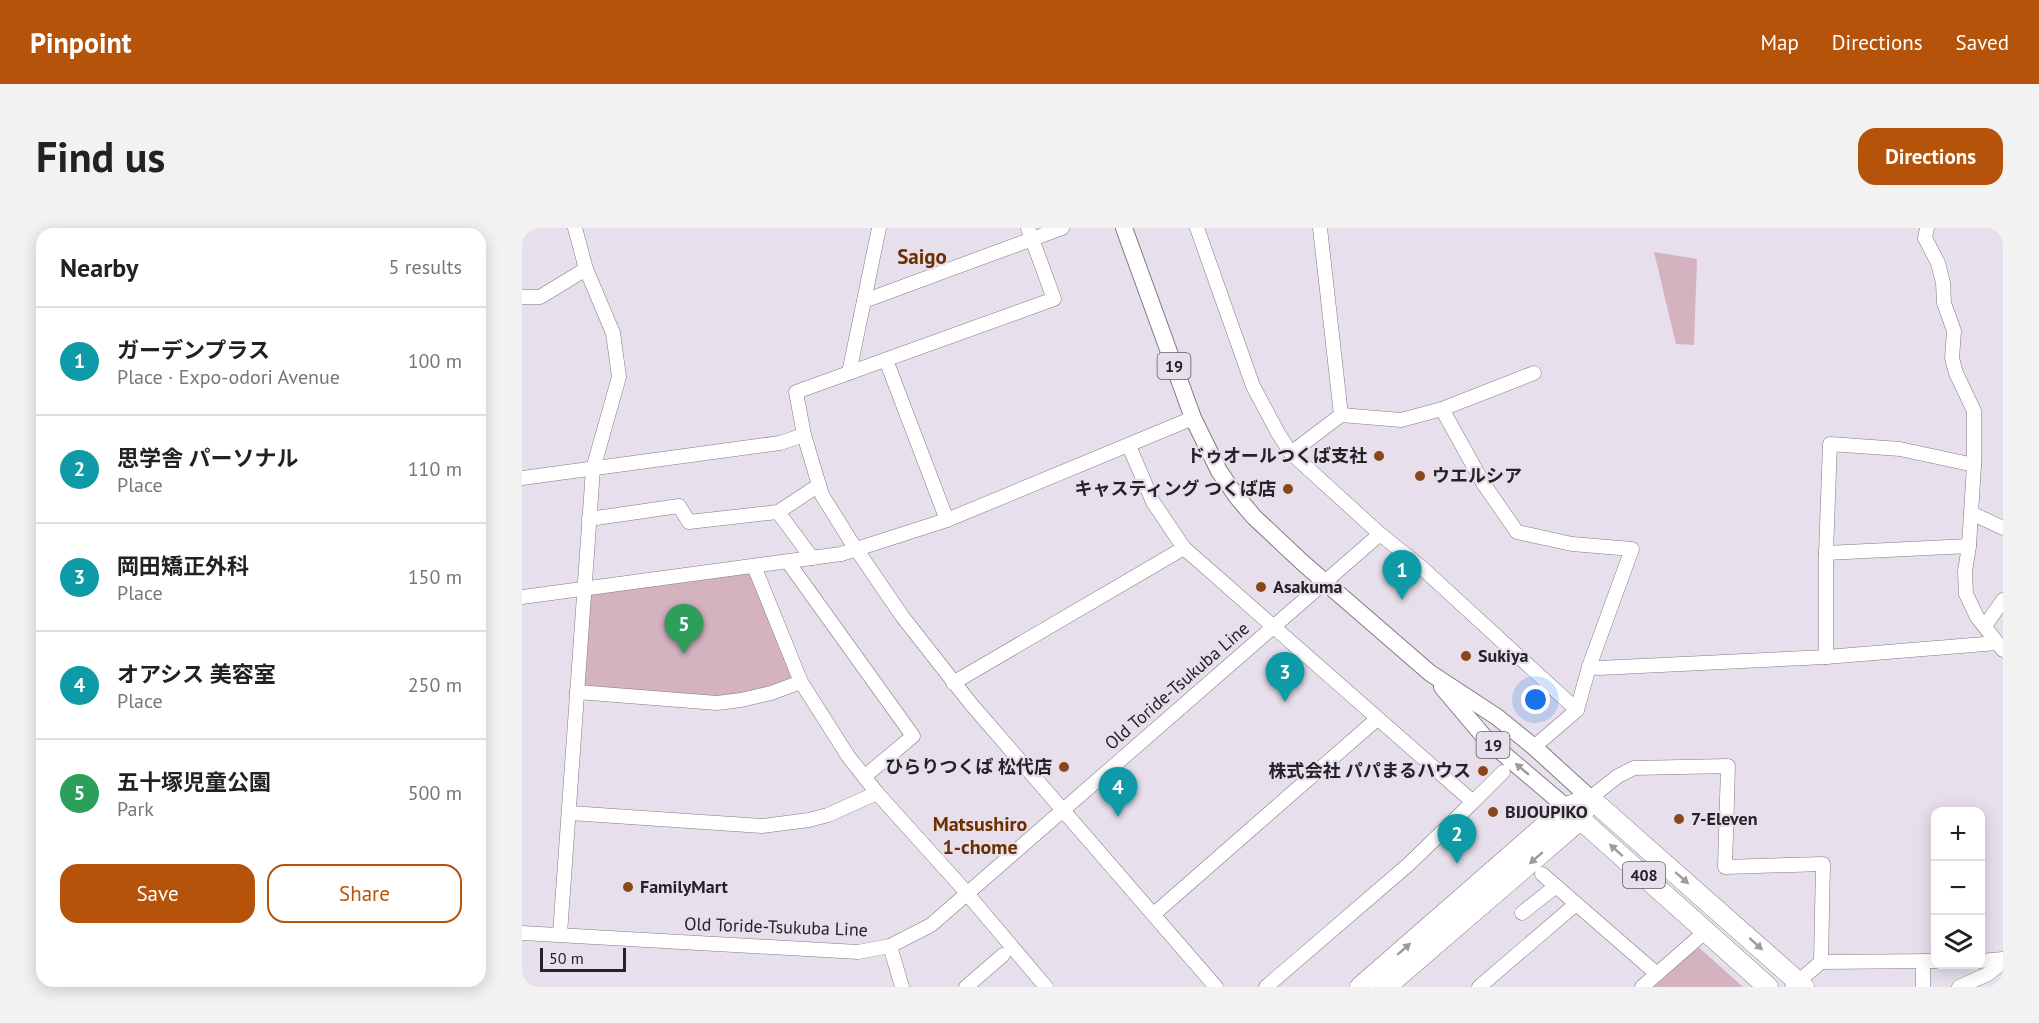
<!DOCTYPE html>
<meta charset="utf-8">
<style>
body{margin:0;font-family:"PT Sans","Noto Sans JP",sans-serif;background:#f2f2f2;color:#222}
.controls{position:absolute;right:18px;bottom:18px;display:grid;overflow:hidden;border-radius:12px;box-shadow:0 3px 15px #0003}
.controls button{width:54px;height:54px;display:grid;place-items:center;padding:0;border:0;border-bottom:2px solid #e0e0e0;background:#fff;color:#222;font:30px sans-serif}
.scale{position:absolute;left:18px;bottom:15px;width:86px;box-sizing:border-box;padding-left:6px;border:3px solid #262328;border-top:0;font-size:16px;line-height:21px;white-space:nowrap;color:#262328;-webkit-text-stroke:4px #e7dfeb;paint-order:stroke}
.you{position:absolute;left:1014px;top:472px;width:21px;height:21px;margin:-15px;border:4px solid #fff;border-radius:50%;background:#1a73e8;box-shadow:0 0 0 9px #1a73e833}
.badge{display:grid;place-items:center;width:39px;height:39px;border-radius:50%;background:#b45309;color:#fff;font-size:20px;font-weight:700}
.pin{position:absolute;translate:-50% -50px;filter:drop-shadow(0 2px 3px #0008)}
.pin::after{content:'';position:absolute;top:32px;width:21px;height:18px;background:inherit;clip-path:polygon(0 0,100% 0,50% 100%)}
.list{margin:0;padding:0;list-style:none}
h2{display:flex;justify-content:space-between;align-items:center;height:78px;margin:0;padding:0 24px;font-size:26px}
h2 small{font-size:20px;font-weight:400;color:#767676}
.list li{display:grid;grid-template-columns:39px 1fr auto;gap:18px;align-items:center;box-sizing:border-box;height:108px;padding:0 24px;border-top:2px solid #e0e0e0}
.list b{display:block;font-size:22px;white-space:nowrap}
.list p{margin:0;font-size:20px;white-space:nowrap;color:#767676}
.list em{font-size:20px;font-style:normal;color:#767676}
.actions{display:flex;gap:12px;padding:18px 24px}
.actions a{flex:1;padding:14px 0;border:2px solid #b45309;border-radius:18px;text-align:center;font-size:21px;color:#b45309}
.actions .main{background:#b45309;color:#fff}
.icon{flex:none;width:33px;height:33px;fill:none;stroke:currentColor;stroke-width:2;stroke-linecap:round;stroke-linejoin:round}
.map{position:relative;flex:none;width:1481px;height:759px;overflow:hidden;border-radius:18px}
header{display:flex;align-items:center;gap:36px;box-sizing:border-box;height:84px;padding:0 30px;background:#b45309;color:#fff}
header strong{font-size:28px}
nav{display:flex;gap:33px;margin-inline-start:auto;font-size:21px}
.intro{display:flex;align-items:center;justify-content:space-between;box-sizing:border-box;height:144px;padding:0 36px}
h1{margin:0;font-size:42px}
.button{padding:15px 27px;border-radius:18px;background:#b45309;color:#fff;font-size:21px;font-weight:700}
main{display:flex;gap:36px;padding:0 36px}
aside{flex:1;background:#fff;border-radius:18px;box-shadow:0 3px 15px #0003}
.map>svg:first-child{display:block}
.green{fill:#d5b2c0}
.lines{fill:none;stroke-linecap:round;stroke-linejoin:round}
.minor-casing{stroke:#817a85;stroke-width:15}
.major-casing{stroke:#817a85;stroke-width:18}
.highway-casing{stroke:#817a85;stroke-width:21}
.minor{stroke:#fff;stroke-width:14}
.major{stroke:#fff;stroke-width:16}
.highway{stroke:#fff;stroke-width:20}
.oneway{fill:#9d9c9e}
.poi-dot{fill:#8b471a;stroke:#e7dfeb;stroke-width:2}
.labels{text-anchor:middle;stroke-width:4.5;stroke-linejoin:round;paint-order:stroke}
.shield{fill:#e7dfeb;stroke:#605b62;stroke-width:1.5}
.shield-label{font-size:16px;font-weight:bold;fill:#262328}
.poi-label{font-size:18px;font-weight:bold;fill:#262328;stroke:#e7dfeb;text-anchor:start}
.street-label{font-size:18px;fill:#262328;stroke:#e7dfeb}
.neighbourhood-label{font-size:20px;font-weight:bold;fill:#6b2f00;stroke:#e7dfeb}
.quarter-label{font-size:21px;font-weight:bold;fill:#6b2f00;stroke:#e7dfeb}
</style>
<header>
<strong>Pinpoint</strong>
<nav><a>Map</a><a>Directions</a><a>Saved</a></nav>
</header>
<div class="intro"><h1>Find us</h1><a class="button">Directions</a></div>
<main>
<aside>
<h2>Nearby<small>5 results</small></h2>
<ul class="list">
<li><span class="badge" style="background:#0f9aa8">1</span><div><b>ガーデンプラス</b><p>Place · Expo-odori Avenue</p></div><em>100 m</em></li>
<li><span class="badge" style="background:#0f9aa8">2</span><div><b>思学舎 パーソナル</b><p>Place</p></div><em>110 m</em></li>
<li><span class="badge" style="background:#0f9aa8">3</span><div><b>岡田矯正外科</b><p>Place</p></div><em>150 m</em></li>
<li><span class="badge" style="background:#0f9aa8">4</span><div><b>オアシス 美容室</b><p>Place</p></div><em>250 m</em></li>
<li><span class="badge" style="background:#2e9e5b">5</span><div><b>五十塚児童公園</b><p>Park</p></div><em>500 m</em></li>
</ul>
<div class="actions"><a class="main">Save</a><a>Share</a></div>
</aside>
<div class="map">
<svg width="1481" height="759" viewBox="0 0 1481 759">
<rect width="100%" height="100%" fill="#e7dfeb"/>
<g class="green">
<path d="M1132,24L1175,31L1172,117L1154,116Z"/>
<path d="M232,338L279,454L219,472L55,464L62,360Z"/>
<path d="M1174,717L1221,759H1127Z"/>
</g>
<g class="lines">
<g class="minor-casing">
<g id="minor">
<path d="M506,0L532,71L274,164L282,207L300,267L328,312L380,388L449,476L694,759"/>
<path d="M675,0L731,158L756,205L769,225L858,306L899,339L1055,482"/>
<path d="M798,0L819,187"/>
<path d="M1405,0L1403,10L1416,35L1421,55L1422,75L1432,103L1430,130L1434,145L1452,183V237L1447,318L1443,343L1444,366L1455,389L1481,422"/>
<path d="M0,69H18L64,41"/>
<path d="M342,73L540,0"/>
<path d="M364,132L425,292"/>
<path d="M327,145L357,0"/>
<path d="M920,181L1012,145"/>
<path d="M607,218L631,274L662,320L951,574L887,636L744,759"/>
<path d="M769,225L819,187L879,192L920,181L961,255L995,304L1050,316L1110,321L1067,439L1055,482L1012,519"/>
<path d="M0,250L258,215L282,207"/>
<path d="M256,284L290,330"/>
<path d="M1449,285L1481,300"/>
<path d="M67,291L157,278L167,294L256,284L297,257"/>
<path d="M1304,325L1447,318"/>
<path d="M266,334L391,508L342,549"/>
<path d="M232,338L279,454L326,528L355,565L437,656L524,759"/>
<path d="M0,369L319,326L425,292L671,190"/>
<path d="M1463,398L1481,372"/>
<path d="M1304,429V325L1308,216L1378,221L1452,237"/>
<path d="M1067,439L1077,440L1304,429L1475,415"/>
<path d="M431,455L662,320"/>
<path d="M55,464L195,475L219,472L249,465L279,454"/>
<path d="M1068,570L1096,548L1112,540L1206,538L1203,639L1301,636L1299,734"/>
<path d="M951,574L981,544"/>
<path d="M48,585L240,598L287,592L306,587L355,565"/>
<path d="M1020,646L1135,746"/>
<path d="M1000,685L1034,658"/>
<path d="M632,686L855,491"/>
<path d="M0,705L336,724L368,718L409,697L858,306"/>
<path d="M38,706L71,241L97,149L91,105L64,41L53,0"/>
<path d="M368,718L380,759"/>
<path d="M1401,733V759"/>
<path d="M1458,733L1481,731"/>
<path d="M444,759L481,727"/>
<path d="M957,759L1054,676"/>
<path d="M1120,759L1184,703"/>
<path d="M1270,759L1299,734L1414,733"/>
<path d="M1437,759L1466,746L1481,734"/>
</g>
</g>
<g class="major-casing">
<g id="major">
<path d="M602,0L671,190L697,243L715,269L732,289L781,335L908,445L975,489L1012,519L1068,570"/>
<path d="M920,459L964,511L1044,579"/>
</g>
</g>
<g class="highway-casing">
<g id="highway">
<path d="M1068,570L1282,759"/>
<path d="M1049,583L1246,759"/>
<path d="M838,759L1044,579L1068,570"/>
<path d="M864,759L1058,592L1068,570"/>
</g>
</g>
<use href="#minor" class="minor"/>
<use href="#major" class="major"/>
<use href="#highway" class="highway"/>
</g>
<defs><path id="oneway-solid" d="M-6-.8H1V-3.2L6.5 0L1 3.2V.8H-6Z" transform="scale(1.5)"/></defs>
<g class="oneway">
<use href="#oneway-solid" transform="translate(1000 541) rotate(-140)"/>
<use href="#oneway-solid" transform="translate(1094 622) rotate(-138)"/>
<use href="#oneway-solid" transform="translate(1014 630) rotate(139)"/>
<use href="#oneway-solid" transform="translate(1160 650) rotate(41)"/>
<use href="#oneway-solid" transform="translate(1234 716) rotate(42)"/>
<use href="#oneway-solid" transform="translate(882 721) rotate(-41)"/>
</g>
<g class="poi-dot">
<circle cx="857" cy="228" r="6"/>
<circle cx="898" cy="248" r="6"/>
<circle cx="766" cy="261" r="6"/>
<circle cx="739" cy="359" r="6"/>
<circle cx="944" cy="428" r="6"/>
<circle cx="542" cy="539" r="6"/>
<circle cx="961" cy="543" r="6"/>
<circle cx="971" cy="584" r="6"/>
<circle cx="1157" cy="591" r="6"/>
<circle cx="106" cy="659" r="6"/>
</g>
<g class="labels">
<g class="shield">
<rect x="635.5" y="125" width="33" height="26" rx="4.5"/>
<rect x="954.5" y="504" width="33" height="26" rx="4.5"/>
<rect x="1101" y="634" width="42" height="26" rx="4.5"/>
</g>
<g class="shield-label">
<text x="652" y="144">19</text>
<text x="971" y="523">19</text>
<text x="1122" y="653">408</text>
</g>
<g class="poi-label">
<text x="845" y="234" text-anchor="end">ドゥオールつくば支社</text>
<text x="910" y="254">ウエルシア</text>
<text x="754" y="267" text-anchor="end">キャスティング つくば店</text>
<text x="751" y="365">Asakuma</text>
<text x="956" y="434">Sukiya</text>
<text x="530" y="545" text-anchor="end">ひらりつくば 松代店</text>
<text x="949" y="549" text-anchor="end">株式会社 パパまるハウス</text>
<text x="983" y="590">BIJOUPIKO</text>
<text x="1169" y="597">7-Eleven</text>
<text x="118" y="665">FamilyMart</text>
</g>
<g class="street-label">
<text transform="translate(655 458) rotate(-41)" y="6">Old Toride-Tsukuba Line</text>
<text transform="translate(254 699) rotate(2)" y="6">Old Toride-Tsukuba Line</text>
</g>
<g class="neighbourhood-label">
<text x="458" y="603">Matsushiro<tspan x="458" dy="23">1-chome</tspan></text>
</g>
<g class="quarter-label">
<text x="400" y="36">Saigo</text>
</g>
</g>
</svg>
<div class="controls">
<button>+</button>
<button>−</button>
<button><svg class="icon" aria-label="layers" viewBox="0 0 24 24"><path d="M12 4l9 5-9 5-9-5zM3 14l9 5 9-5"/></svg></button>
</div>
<div class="scale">50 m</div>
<div class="you"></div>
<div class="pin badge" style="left:880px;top:372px;background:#0f9aa8">1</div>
<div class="pin badge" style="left:935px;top:636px;background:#0f9aa8">2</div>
<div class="pin badge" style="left:763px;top:474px;background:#0f9aa8">3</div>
<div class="pin badge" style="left:596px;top:589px;background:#0f9aa8">4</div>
<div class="pin badge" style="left:162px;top:426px;background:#2e9e5b">5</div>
</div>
</main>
